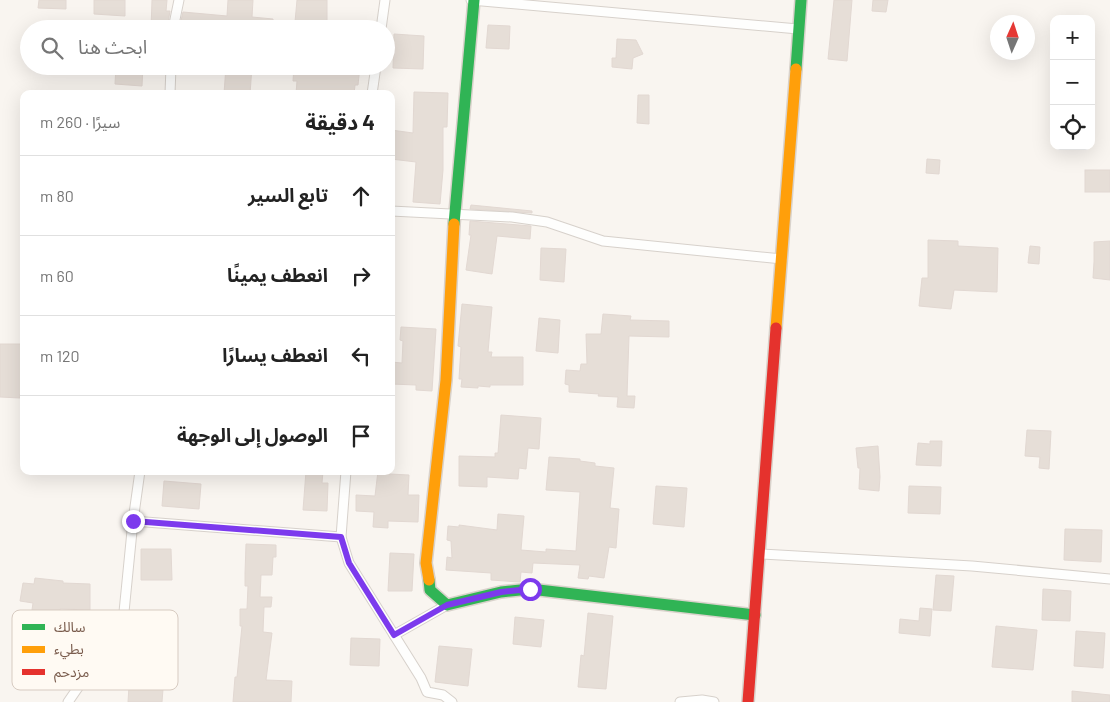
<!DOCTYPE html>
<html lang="ar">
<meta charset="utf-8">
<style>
body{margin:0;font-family:Barlow,"Noto Sans Arabic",sans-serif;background:#f2f2f2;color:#222;direction:rtl}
.controls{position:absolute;right:15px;top:15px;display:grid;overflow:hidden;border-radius:10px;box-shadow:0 5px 20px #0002}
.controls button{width:45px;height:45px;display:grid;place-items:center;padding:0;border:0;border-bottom:1px solid #e0e0e0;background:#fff;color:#222;font:25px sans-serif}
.compass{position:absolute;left:990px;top:15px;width:45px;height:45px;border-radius:50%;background:#fff;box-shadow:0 5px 20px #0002;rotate:3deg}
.stop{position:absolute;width:15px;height:15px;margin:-11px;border:4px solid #7c3aed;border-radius:50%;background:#fff}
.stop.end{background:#7c3aed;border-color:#fff;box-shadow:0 1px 5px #0008}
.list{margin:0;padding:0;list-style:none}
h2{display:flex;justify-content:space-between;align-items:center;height:65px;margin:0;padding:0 20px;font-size:21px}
h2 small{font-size:16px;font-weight:400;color:#767676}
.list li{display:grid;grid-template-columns:32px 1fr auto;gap:15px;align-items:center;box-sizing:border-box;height:80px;padding:0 20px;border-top:1px solid #e0e0e0}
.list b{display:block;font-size:19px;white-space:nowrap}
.list em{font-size:16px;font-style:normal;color:#767676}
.icon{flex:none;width:28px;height:28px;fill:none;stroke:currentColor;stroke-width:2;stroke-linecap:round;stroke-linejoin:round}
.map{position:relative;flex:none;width:1110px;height:702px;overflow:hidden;direction:ltr}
.search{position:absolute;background:#fff;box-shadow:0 5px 20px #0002;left:20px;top:20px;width:375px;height:55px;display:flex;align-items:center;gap:12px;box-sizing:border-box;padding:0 18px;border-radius:28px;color:#767676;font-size:19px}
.panel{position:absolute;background:#fff;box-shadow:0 5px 20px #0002;left:20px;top:90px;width:375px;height:385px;border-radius:10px;direction:rtl}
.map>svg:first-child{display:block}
.building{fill:#e6ded7;stroke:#e2d8d2}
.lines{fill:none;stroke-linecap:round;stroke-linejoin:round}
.street-casing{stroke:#d7d1cb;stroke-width:11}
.fast-casing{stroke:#d9d2cb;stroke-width:14}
.slow-casing{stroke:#d9d2cb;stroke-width:14}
.jam-casing{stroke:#d9d2cb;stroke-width:14}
.street{stroke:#fefefd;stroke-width:9}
.fast{stroke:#30b455;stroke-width:11}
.slow{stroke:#ff9f0a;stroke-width:11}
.jam{stroke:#e5322d;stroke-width:11}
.route{stroke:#7c3aed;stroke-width:6}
.key{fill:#fffaf3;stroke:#d7cbc1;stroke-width:1}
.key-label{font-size:14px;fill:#7a5c4d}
</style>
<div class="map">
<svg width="1110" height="702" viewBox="0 0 1110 702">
<rect width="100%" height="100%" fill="#f9f5f0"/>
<g class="building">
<path d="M39,0H66V9L38,8Z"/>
<path d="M94,0H125V16L94,14Z"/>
<path d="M152,0H167L166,11H170L167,29H151Z"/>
<path d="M228,0H253L252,17L273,19V29H179L183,12L227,16Z"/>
<path d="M297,0H327V29H312V23L295,22Z"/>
<path d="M834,0H852L847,61L828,59Z"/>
<path d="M873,0H888L886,12L872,11Z"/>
<path d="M488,25L510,26L509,49L486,48Z"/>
<path d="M394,34L424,36L423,69L393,68Z"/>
<path d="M617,39L636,40L643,54L633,58L632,69L612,67V58H616Z"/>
<path d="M116,66H143L142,86L115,84Z"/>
<path d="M226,66H252L250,94H224Z"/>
<path d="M294,66H360L358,85H355L354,94H296L297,81H293Z"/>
<path d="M414,92L448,93L447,127H443V170L440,204L413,202L416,162L391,159V130L413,133Z"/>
<path d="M638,95H649V124L637,123Z"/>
<path d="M927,159L940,160L939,174L926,173Z"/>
<rect x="1085" y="170" width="25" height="22"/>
<path d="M471,205L532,211V213L470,209Z"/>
<path d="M470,221L531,226L530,239L497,236L492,274L466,270L471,235H469Z"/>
<path d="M928,240L958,241V246L998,248L997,292L954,290L951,309L919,306L922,278H928Z"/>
<path d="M1110,241V280L1093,278L1094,262V242Z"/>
<path d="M1030,246L1040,247L1039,264L1028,263Z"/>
<path d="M541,248L566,249L564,282L540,280Z"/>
<path d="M462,304L492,307L488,352H492L491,357H523V385H490V387L478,386V388L461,387L462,379H459L461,347L458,346Z"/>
<path d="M603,314L631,316L630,320L669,321V337L629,336L627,396H635L634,408L617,407L618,397L598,396L599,394L569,392V385L565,384L566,370L580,371L581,364H587L586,334H601Z"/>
<path d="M539,318L560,320L558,353L536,351Z"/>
<path d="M401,327L436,329L432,391L416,390V385L391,384V362L402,363L403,341L400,340Z"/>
<path d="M0,344H24V394H20V398L0,397Z"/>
<path d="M501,415L541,418L539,449L528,448L526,469L519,468L518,479L487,477V487L459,486V456L495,457V453H498Z"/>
<path d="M1027,430L1051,431L1049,469L1039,468L1040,457L1025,456Z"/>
<path d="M930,441H942L941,466L916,465L918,443L930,444Z"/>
<path d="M878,446L880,477L879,491L859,489L860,468H858L856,448Z"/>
<path d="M549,457L580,459V461L595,463V466L614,468L610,508L619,509L616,548L609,547L604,578L589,576L588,579L578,578L580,565L533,563L532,573L521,572L520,582H519L491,580V573L446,570L447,557L452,558L451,541L447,540L448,526L459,527V525L497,530L498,514L524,516L521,550L546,552V549L576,551L580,492L546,490Z"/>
<path d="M306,471H323L322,483H328L327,511L303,510Z"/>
<path d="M378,471H389V474L409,475L408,495H419L418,522L388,521V528L373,527L374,512L356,511V495L375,496Z"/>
<path d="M164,481L201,484L199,509L162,506Z"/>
<path d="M656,486L687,488L684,527L653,524Z"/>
<path d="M909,486L941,487L940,514L908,513Z"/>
<path d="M1065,529L1102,530L1101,562L1064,560Z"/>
<path d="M246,544L276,545V557H273L272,575H261L260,597H272L271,607H264L263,632L272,633L266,680L292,681L291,702H233L235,677H237L242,626H240V609H247L248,586H245V574Z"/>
<path d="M141,549H171L172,580H141Z"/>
<path d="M390,553L414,554L412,591H388Z"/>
<path d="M936,575L954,576L951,611L933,610Z"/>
<path d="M35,578L63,581V583L90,584V610L60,609V613L32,610L33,603L20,601L23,583L34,584Z"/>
<path d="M1043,589L1071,591L1070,621L1042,620Z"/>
<path d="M920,608L932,609L930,636L899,633L900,619L919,621Z"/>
<path d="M588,613L613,616L606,689L578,687L581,655L584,656Z"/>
<path d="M515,617L544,620L541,647L513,644Z"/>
<path d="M996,626L1037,630L1033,670L992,667Z"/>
<path d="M1076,631L1105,633L1103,668L1074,666Z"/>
<path d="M351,638L380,639L379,666L350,665Z"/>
<path d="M439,646L472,649L468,686L435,682Z"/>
<path d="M129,686L163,689L162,702H128Z"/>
<path d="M1072,691L1110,695V702H1072Z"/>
</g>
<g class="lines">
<g class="street-casing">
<g id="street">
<path d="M471,0L798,29"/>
<path d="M173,29L179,0"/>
<path d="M381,29L385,0"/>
<path d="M170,94L171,66"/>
<path d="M372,94L376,66"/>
<path d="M391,211L512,217L547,222L603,241L782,259"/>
<path d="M346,471L341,537L349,563L421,678L427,692L443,695L452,702"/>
<path d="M133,521L341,537"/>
<path d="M760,554L972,566L1110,579"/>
<path d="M394,635L447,605"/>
<path d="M68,702L123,622L133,521L140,471"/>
<path d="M680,702L702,700L714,702"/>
</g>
</g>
<g class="fast-casing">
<g id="fast">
<path d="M796,69L801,0"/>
<path d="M454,224L474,0"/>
<path d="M429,580L430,590L447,605L501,592L530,589L755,615"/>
</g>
</g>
<g class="slow-casing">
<g id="slow">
<path d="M776,328L796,69"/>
<path d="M429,580L426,563L446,380L454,224"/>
</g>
</g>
<g class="jam-casing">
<path id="jam" d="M748,702L776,328"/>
</g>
<use href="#street" class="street"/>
<use href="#fast" class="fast"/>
<use href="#slow" class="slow"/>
<use href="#jam" class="jam"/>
</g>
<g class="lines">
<path class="route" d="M133,521L341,537L349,563L394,635L447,605L501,592L530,589"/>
</g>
<rect x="12" y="610" width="166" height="80" rx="8" class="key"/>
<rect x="22" y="624" width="23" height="6" fill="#30b455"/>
<rect x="22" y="646" width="23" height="7" fill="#ff9f0a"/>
<rect x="22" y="669" width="23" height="6" fill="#e5322d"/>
<g class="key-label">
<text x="54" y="632">سالك</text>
<text x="54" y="654">بطيء</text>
<text x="54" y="677">مزدحم</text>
</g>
</svg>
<div class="controls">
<button>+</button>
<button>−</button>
<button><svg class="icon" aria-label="locate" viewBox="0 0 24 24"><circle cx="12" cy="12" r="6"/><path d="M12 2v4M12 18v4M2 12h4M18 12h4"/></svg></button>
</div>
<svg class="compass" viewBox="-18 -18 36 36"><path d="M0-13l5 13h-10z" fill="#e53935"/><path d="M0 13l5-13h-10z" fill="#767676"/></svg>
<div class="stop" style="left:530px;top:589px"></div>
<div class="stop end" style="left:133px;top:521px"></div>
<div class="search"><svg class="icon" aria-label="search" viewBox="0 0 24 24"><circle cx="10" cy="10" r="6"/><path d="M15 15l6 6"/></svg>ابحث هنا</div>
<section class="panel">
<h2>4 دقيقة<small>سيرًا · 260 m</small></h2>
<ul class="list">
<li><svg class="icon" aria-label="ahead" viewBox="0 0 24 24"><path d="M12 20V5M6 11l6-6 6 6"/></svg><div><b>تابع السير</b></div><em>80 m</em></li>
<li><svg class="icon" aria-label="right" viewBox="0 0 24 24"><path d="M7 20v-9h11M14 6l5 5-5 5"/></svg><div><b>انعطف يمينًا</b></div><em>60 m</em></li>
<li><svg class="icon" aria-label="left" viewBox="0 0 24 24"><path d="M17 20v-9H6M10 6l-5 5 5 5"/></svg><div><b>انعطف يسارًا</b></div><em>120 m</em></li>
<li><svg class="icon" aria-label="arrive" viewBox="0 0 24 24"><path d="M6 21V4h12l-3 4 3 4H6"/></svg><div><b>الوصول إلى الوجهة</b></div></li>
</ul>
</section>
</div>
